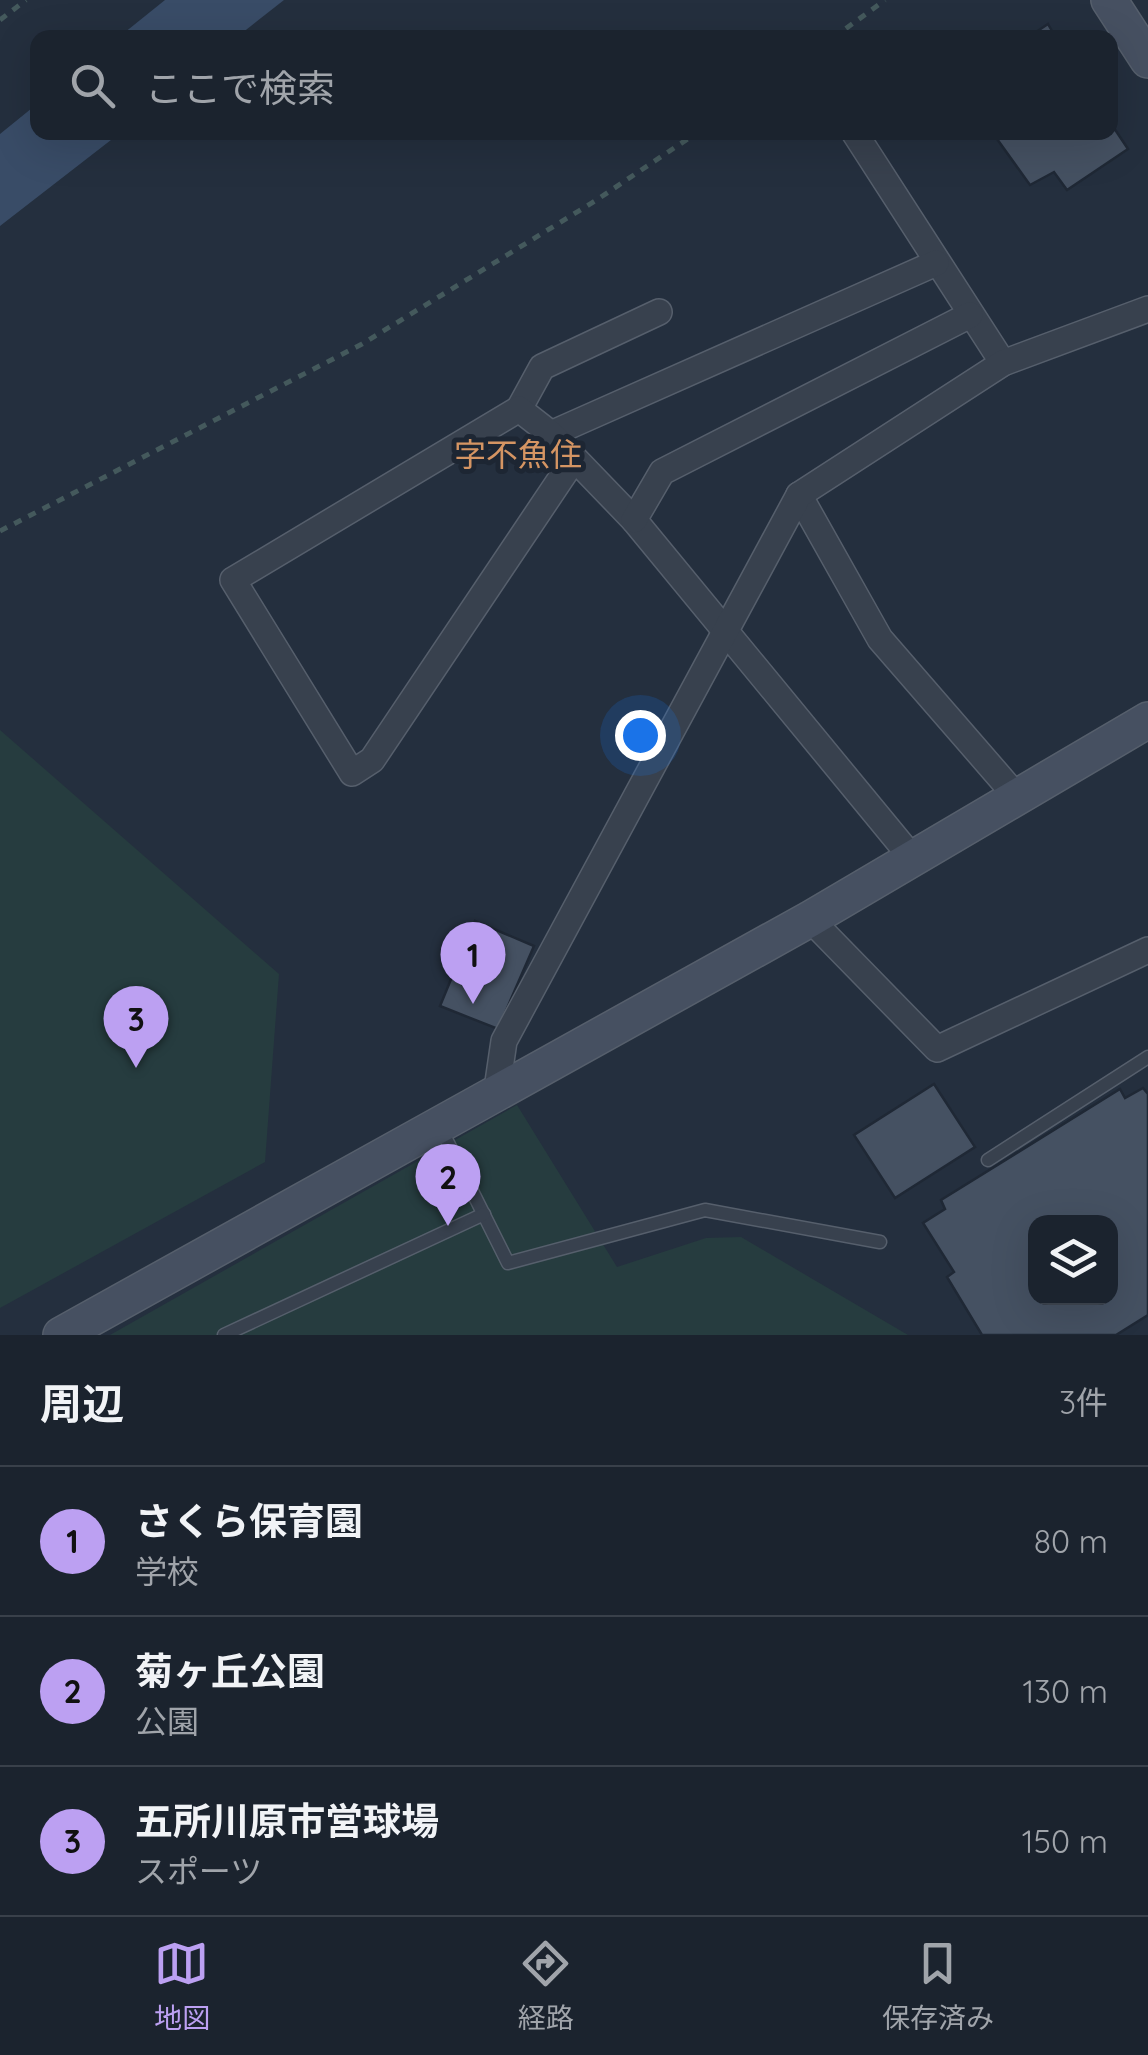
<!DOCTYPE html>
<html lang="ja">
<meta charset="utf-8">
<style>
body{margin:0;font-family:Quicksand,"Noto Sans JP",sans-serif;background:#242b36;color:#f1f3f6}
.controls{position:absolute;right:30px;bottom:30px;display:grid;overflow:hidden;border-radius:20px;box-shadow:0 10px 40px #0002}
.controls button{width:90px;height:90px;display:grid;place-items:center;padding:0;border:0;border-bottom:2px solid #39404a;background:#1b232e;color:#f1f3f6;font:50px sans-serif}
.you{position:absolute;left:640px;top:735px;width:35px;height:35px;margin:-25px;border:8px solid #fff;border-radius:50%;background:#1a73e8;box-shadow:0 0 0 15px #1a73e833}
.badge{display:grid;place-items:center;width:65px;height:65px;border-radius:50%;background:#bca0f2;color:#111;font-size:32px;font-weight:700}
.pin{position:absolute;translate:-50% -82px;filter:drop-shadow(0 2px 5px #0008)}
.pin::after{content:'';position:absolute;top:52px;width:35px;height:30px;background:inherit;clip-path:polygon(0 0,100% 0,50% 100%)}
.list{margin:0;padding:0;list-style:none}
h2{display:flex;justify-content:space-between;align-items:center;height:130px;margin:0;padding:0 40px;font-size:42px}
h2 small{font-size:32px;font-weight:400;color:#a0a4aa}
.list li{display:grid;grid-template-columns:65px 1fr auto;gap:30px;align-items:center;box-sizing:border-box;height:150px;padding:0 40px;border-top:2px solid #39404a}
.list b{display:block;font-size:38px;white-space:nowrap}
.list p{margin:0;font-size:32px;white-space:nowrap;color:#a0a4aa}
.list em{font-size:32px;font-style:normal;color:#a0a4aa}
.icon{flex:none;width:55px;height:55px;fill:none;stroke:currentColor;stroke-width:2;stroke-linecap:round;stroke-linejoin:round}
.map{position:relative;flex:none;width:1148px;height:1335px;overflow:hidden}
.search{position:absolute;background:#1b232e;box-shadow:0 10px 40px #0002;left:30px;right:30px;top:30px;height:110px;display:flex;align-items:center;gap:25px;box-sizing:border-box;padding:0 35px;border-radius:20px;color:#a0a4aa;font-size:38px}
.sheet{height:580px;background:#1b232e}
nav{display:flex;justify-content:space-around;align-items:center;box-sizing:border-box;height:140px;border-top:2px solid #39404a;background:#1b232e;font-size:28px;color:#a0a4aa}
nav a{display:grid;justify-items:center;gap:5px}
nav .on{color:#bca0f2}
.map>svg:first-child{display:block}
.green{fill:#263c3f}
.water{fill:#394c67}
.building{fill:#455162;stroke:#1f2835;stroke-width:2.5;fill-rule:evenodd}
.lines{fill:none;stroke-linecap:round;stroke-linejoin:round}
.lane-casing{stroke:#565f6c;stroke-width:15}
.street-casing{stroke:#565f6c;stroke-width:28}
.secondary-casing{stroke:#565f6c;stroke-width:38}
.path{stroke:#44595c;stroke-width:5;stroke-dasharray:8 8;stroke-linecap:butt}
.lane{stroke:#38414e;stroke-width:12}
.street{stroke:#38414e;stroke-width:25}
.secondary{stroke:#465061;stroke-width:35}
.labels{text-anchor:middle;stroke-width:10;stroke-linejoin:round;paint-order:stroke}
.quarter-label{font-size:32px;fill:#d59563;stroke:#1d2633}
</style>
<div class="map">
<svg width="1148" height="1335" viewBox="0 0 1148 1335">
<rect width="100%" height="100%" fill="#242f3e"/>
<g class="green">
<path d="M0,730L279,974L265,1162L0,1308Z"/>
<path d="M517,1105L617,1267L706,1238L741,1237L908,1335H110Z"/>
</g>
<g class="water">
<path d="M165,0H284L237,37H119Z"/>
<path d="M37,104L38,132L120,133L0,226V134Z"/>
</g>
<g class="building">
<path d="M1048,24L1056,38H1027Z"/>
<path d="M1110,122L1128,149L1067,190L1054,172L1030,185L992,132H1110Z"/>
<path d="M475,921L534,946L498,1029L440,1006Z"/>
<path d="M934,1084L975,1147L895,1198L854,1135Z"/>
<path d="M1143,1088L1148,1094V1315L1116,1335H982L947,1277L954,1272L923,1223L945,1209L941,1200L1120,1089L1125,1098ZM1036,1222H1110V1298H1036Z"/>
</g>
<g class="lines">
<g class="lane-casing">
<g id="lane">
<path d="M439,1125L508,1263L705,1210L880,1242"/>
<path d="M988,1160L1148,1057"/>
<path d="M224,1335L484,1214"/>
</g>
</g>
<g class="street-casing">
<g id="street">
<path d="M854,132L1003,363"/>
<path d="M519,409L542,367L659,312"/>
<path d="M551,434L936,263"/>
<path d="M574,459L372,760L352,773L233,580L519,409L551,434L634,520L913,859"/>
<path d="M799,495L880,639L1018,798"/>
<path d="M634,520L662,472L970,315"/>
<path d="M810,919L937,1049L1148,950"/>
<path d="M497,1089L504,1041L799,495L1003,363L1148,309"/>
</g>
</g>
<g class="secondary-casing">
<g id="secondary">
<path d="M1109,0L1148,60"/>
<path d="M61,1335L810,919L1148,720"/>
</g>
</g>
<g class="path">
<path d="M0,20L26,0"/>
<path d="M833,38L885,0"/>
<path d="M0,531L362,344L595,201L698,132"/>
</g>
<use href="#lane" class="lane"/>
<use href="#street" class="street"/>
<use href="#secondary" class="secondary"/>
</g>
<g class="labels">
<g class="quarter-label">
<text x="518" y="466">字不魚住</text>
</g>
</g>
</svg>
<div class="controls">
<button><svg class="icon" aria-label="layers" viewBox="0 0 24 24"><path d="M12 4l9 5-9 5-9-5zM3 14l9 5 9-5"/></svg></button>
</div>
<div class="you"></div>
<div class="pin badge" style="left:473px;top:1004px">1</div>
<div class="pin badge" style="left:448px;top:1226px">2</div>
<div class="pin badge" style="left:136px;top:1068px">3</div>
<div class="search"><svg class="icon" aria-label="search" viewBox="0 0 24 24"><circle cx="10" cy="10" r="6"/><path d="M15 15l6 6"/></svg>ここで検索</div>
</div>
<section class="sheet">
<h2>周辺<small>3件</small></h2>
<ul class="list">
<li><span class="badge">1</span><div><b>さくら保育園</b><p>学校</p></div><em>80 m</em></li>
<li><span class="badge">2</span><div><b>菊ヶ丘公園</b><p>公園</p></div><em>130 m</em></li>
<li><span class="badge">3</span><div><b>五所川原市営球場</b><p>スポーツ</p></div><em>150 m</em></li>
</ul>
</section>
<nav>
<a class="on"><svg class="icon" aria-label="map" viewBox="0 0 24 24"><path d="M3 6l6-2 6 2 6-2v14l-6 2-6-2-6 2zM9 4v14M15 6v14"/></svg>地図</a>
<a><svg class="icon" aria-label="directions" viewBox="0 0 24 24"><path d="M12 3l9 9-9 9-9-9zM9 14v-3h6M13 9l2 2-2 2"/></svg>経路</a>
<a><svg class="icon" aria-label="saved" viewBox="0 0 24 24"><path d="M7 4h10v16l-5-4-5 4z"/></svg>保存済み</a>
</nav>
